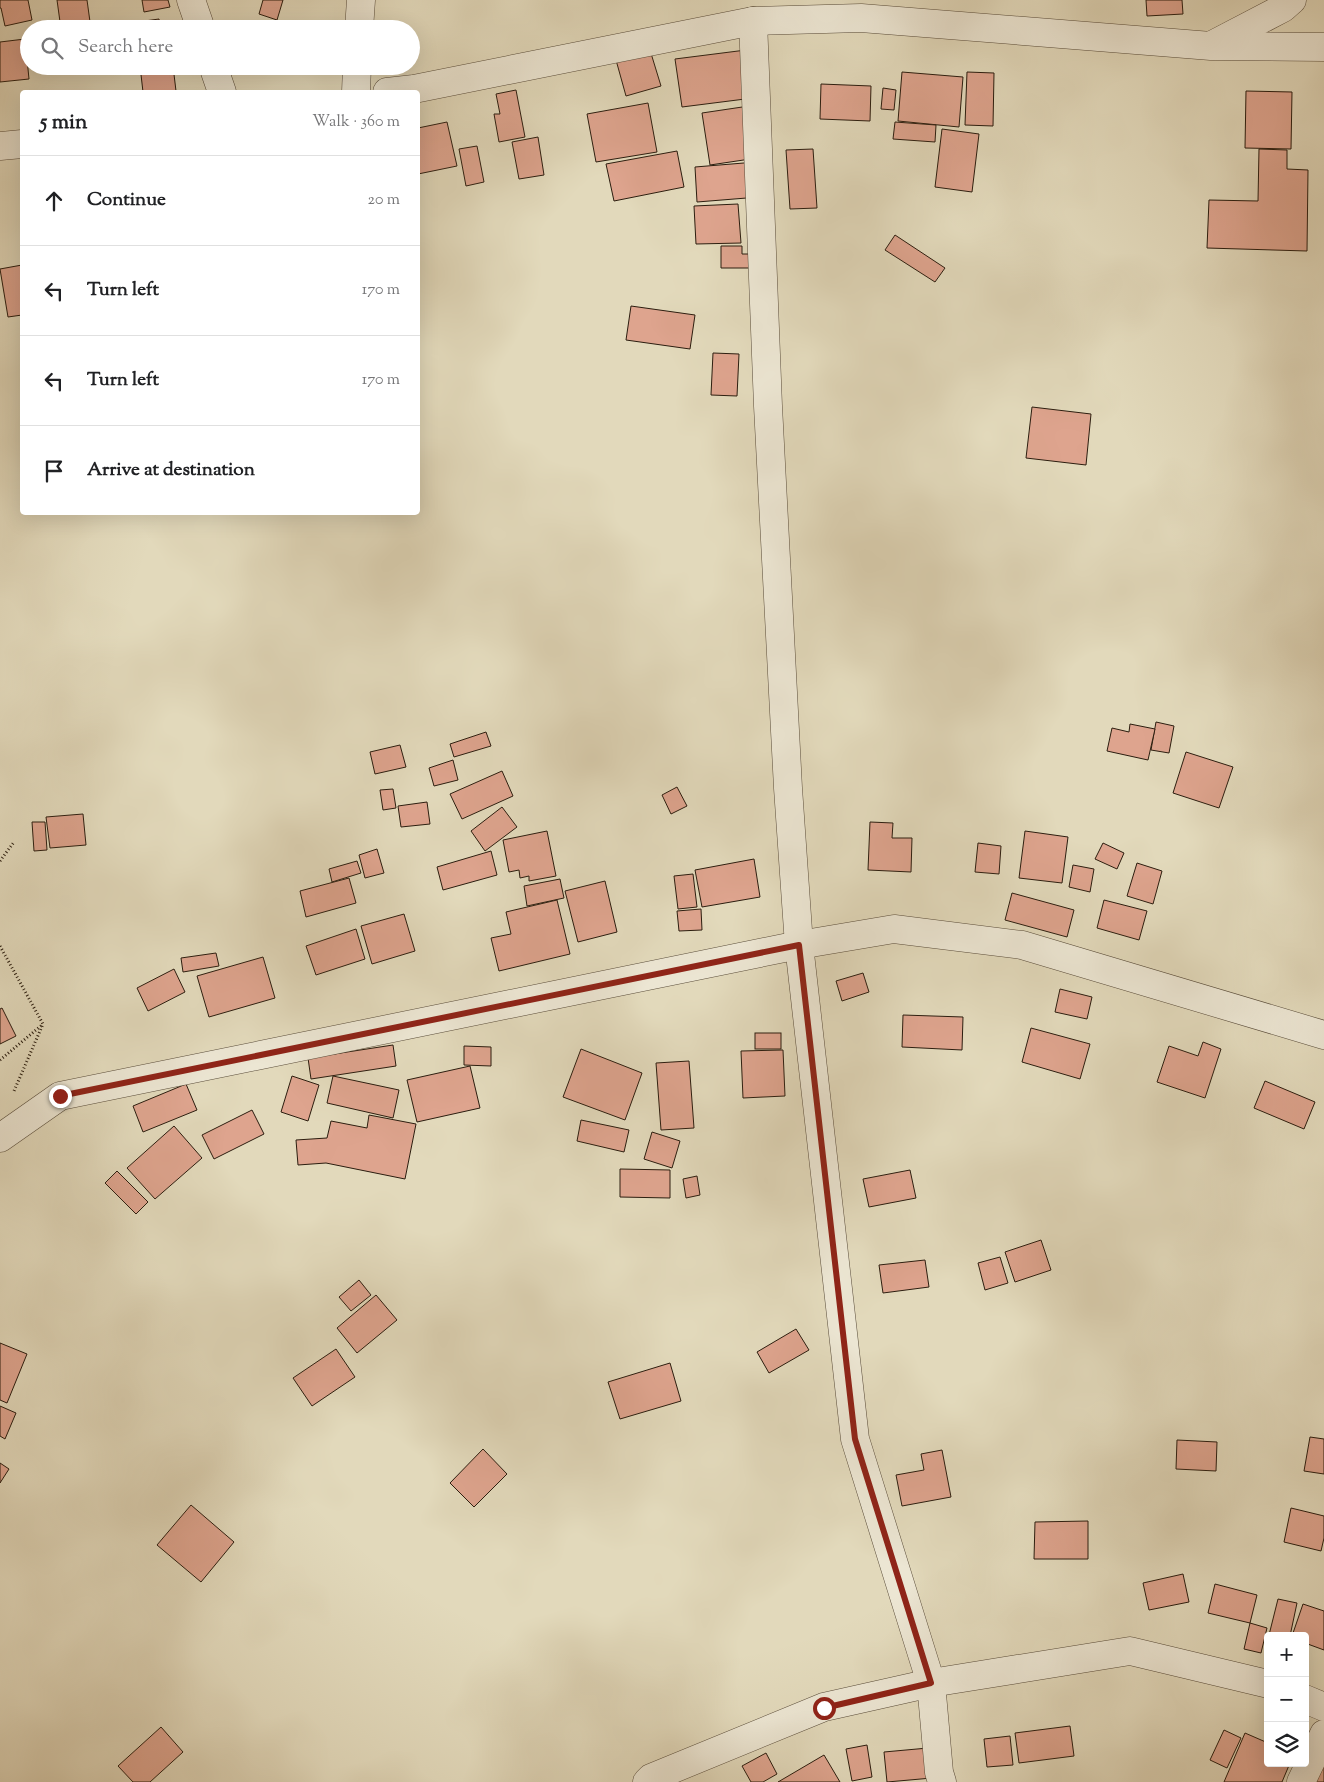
<!DOCTYPE html>
<meta charset="utf-8">
<style>
body{margin:0;font-family:"Sorts Mill Goudy",serif;background:#f2f2f2;color:#202124}
.controls{position:absolute;right:15px;bottom:15px;display:grid;overflow:hidden;border-radius:5px;box-shadow:0 5px 20px #0002}
.controls button{width:45px;height:45px;display:grid;place-items:center;padding:0;border:0;border-bottom:1px solid #e0e0e0;background:#fff;color:#202124;font:25px sans-serif}
.stop{position:absolute;width:15px;height:15px;margin:-11px;border:4px solid #8f2418;border-radius:50%;background:#fff}
.stop.end{background:#8f2418;border-color:#fff;box-shadow:0 1px 5px #0008}
.list{margin:0;padding:0;list-style:none}
h2{display:flex;justify-content:space-between;align-items:center;height:65px;margin:0;padding:0 20px;font-size:21px}
h2 small{font-size:16px;font-weight:400;color:#757577}
.list li{display:grid;grid-template-columns:32px 1fr auto;gap:15px;align-items:center;box-sizing:border-box;height:90px;padding:0 20px;border-top:1px solid #e0e0e0}
.list b{display:block;font-size:19px;white-space:nowrap}
.list em{font-size:16px;font-style:normal;color:#757577}
.icon{flex:none;width:28px;height:28px;fill:none;stroke:currentColor;stroke-width:2;stroke-linecap:round;stroke-linejoin:round}
.map{position:relative;flex:none;width:1324px;height:1782px;overflow:hidden}
.search{position:absolute;background:#fff;box-shadow:0 5px 20px #0002;left:20px;top:20px;width:400px;height:55px;display:flex;align-items:center;gap:12px;box-sizing:border-box;padding:0 18px;border-radius:28px;color:#757577;font-size:19px}
.panel{position:absolute;background:#fff;box-shadow:0 5px 20px #0002;left:20px;top:90px;width:400px;height:425px;border-radius:5px}
.map>svg:first-child{display:block}
.building{fill:#dea48e;stroke:#2b1d0f}
.lines{fill:none;stroke-linecap:round;stroke-linejoin:round}
.minor-casing{stroke:#594c3a;stroke-width:29}
.path{stroke:#2b1d0f;stroke-width:3;stroke-dasharray:1 2.5;stroke-linecap:butt}
.minor{stroke:#ece6d3;stroke-width:28}
.route{stroke:#8f2418;stroke-width:6}
</style>
<div class="map">
<svg width="1324" height="1782" viewBox="0 0 1324 1782">
<rect width="100%" height="100%" fill="#e2d9bb"/>
<filter id="stains"><feTurbulence type="fractalNoise" baseFrequency=".004" numOctaves="4"/><feColorMatrix values="0 0 0 0 .2 0 0 0 0 .09 0 0 0 0 .02 0 0 0 .5 -.17"/></filter>
<radialGradient id="worn" r=".72"><stop offset=".6" stop-color="#630" stop-opacity="0"/><stop offset="1" stop-color="#630" stop-opacity=".3"/></radialGradient>
<g class="building">
<path d="M0,0H28L32,20L5,26L1,8H0Z"/>
<path d="M57,0H87L91,29H61Z"/>
<path d="M142,0H168L170,7L144,12Z"/>
<path d="M263,0H283L277,20L259,14Z"/>
<path d="M1146,0H1182L1183,14L1147,16Z"/>
<path d="M159,19L160,29H94V28Z"/>
<rect x="265" y="21" width="47" height="8"/>
<path d="M25,39L29,79L0,82V42Z"/>
<path d="M650,50L661,86L626,96L616,60Z"/>
<path d="M746,50L753,98L682,107L675,59Z"/>
<path d="M55,66H94L56,71Z"/>
<path d="M140,66H173L176,91L143,92Z"/>
<path d="M902,72L963,77L959,127L898,121Z"/>
<path d="M967,72L994,73L993,126L965,125Z"/>
<path d="M821,84L871,86L870,121L820,119Z"/>
<path d="M883,88L896,90L894,110L881,109Z"/>
<path d="M516,90L525,137L499,142L494,114H500L496,94Z"/>
<path d="M1246,91L1292,92L1291,149L1245,148Z"/>
<path d="M648,103L657,152L596,162L587,114Z"/>
<path d="M749,106L757,158L710,165L702,113Z"/>
<path d="M447,122L457,166L418,174V128Z"/>
<path d="M895,122L936,125L935,142L893,139Z"/>
<path d="M942,129L979,134L972,192L935,187Z"/>
<path d="M538,137L544,175L519,179L512,142Z"/>
<path d="M477,146L484,182L466,186L459,149Z"/>
<path d="M813,149L817,208L790,209L786,150Z"/>
<path d="M1259,149L1287,150V169L1308,170L1307,251L1207,248L1209,200L1258,201Z"/>
<path d="M677,151L684,187L614,201L606,164Z"/>
<path d="M756,162L759,197L697,202L695,167Z"/>
<path d="M738,204L741,243L696,244L694,206Z"/>
<path d="M895,235L945,268L935,282L885,250Z"/>
<path d="M721,246H742V254H750V268H721Z"/>
<path d="M22,265V315L8,317L0,269Z"/>
<path d="M631,306L695,315L690,349L626,340Z"/>
<path d="M713,353L739,354L737,396L711,395Z"/>
<path d="M1032,407L1091,414L1086,465L1026,458Z"/>
<path d="M1156,722L1174,726L1169,753L1151,750Z"/>
<path d="M1130,724L1155,729L1148,760L1107,751L1112,728L1129,732Z"/>
<path d="M486,732L491,746L454,757L450,744Z"/>
<path d="M400,745L406,767L375,774L370,752Z"/>
<path d="M1186,752L1233,767L1219,808L1173,793Z"/>
<path d="M453,760L458,780L434,786L429,768Z"/>
<path d="M502,771L513,796L462,819L450,794Z"/>
<path d="M677,787L687,806L671,814L662,795Z"/>
<path d="M393,789L396,808L383,810L380,790Z"/>
<path d="M427,802L430,824L401,827L398,806Z"/>
<path d="M502,807L517,827L485,851L471,831Z"/>
<path d="M83,814L86,845L50,848L46,817Z"/>
<path d="M32,822H45L47,850L34,851Z"/>
<path d="M870,822L893,823L892,838H912L911,872L868,870Z"/>
<path d="M547,831L556,876L529,881V876L520,878L519,870L509,872L503,840Z"/>
<path d="M1025,831L1068,837L1062,883L1019,878Z"/>
<path d="M978,843L1001,846L999,874L975,872Z"/>
<path d="M1103,843L1124,853L1117,869L1095,859Z"/>
<path d="M377,849L384,873L365,878L359,855Z"/>
<path d="M491,851L497,875L443,890L437,867Z"/>
<path d="M754,859L760,897L702,907L695,870Z"/>
<path d="M357,861L361,873L332,882L329,869Z"/>
<path d="M1137,863L1162,871L1153,904L1127,896Z"/>
<path d="M1073,865L1094,869L1090,892L1069,887Z"/>
<path d="M693,874L697,907L678,909L674,876Z"/>
<path d="M349,878L356,903L306,917L300,891Z"/>
<path d="M560,879L564,898L527,906L524,886Z"/>
<path d="M605,881L617,932L578,942L565,891Z"/>
<path d="M1012,893L1074,910L1067,937L1005,920Z"/>
<path d="M557,900L570,954L499,971L491,938L511,934L506,912Z"/>
<path d="M1104,900L1147,911L1139,940L1097,928Z"/>
<path d="M701,909L702,930L679,931L677,911Z"/>
<path d="M404,914L415,951L372,964L361,926Z"/>
<path d="M356,929L365,959L316,975L306,946Z"/>
<path d="M216,953L219,966L183,972L181,958Z"/>
<path d="M263,957L275,998L209,1017L197,976Z"/>
<path d="M174,969L185,992L148,1011L137,988Z"/>
<path d="M863,973L869,992L842,1001L836,981Z"/>
<path d="M1060,989L1092,997L1087,1019L1055,1012Z"/>
<path d="M2,1008L16,1036L0,1044V1009Z"/>
<path d="M903,1015L963,1017L962,1050L902,1047Z"/>
<path d="M1031,1028L1090,1044L1080,1079L1022,1062Z"/>
<rect x="755" y="1033" width="26" height="16"/>
<path d="M1203,1042L1221,1049L1205,1098L1157,1082L1169,1046L1198,1056Z"/>
<path d="M393,1045L396,1066L311,1079L308,1058Z"/>
<path d="M464,1046L491,1047V1066L464,1065Z"/>
<path d="M581,1049L642,1073L625,1120L563,1097Z"/>
<path d="M783,1050L785,1096L743,1098L741,1051Z"/>
<path d="M689,1061L694,1128L661,1130L656,1063Z"/>
<path d="M470,1066L480,1108L417,1122L407,1080Z"/>
<path d="M292,1076L319,1085L308,1121L281,1112Z"/>
<path d="M333,1076L399,1090L393,1118L327,1103Z"/>
<path d="M1265,1081L1315,1102L1304,1129L1254,1108Z"/>
<path d="M186,1084L197,1110L143,1132L133,1106Z"/>
<path d="M252,1110L264,1134L214,1159L202,1135Z"/>
<path d="M369,1115L416,1124L405,1179L326,1163L298,1165L296,1140L327,1138L331,1121L367,1128Z"/>
<path d="M581,1120L629,1130L624,1152L577,1141Z"/>
<path d="M174,1126L202,1158L155,1199L127,1168Z"/>
<path d="M652,1132L680,1141L672,1168L644,1159Z"/>
<path d="M620,1169L670,1170V1198L620,1197Z"/>
<path d="M910,1170L916,1198L869,1207L863,1179Z"/>
<path d="M117,1171L148,1202L136,1214L105,1183Z"/>
<path d="M697,1176L700,1195L686,1198L683,1179Z"/>
<path d="M1041,1240L1051,1270L1015,1282L1005,1252Z"/>
<path d="M1000,1257L1008,1283L985,1290L978,1263Z"/>
<path d="M925,1260L929,1287L883,1293L879,1265Z"/>
<path d="M359,1280L371,1295L351,1311L339,1297Z"/>
<path d="M376,1295L397,1320L357,1353L337,1328Z"/>
<path d="M796,1329L809,1350L769,1373L757,1352Z"/>
<path d="M0,1343L27,1354L7,1403L0,1400Z"/>
<path d="M336,1349L355,1377L312,1406L293,1378Z"/>
<path d="M670,1363L681,1401L620,1419L608,1382Z"/>
<path d="M0,1406L16,1413L5,1439L0,1436Z"/>
<path d="M1310,1437L1324,1439V1474L1304,1471Z"/>
<path d="M1177,1440L1217,1442L1216,1471L1176,1469Z"/>
<path d="M483,1449L507,1474L474,1507L450,1483Z"/>
<path d="M942,1450L951,1497L902,1506L896,1475L924,1470L921,1454Z"/>
<path d="M0,1463L9,1469L0,1483Z"/>
<path d="M191,1505L234,1542L201,1582L157,1545Z"/>
<path d="M1291,1508L1324,1516V1538L1321,1551L1284,1542Z"/>
<path d="M1088,1521V1559H1034L1035,1522Z"/>
<path d="M1183,1574L1189,1602L1149,1610L1143,1583Z"/>
<path d="M1215,1584L1257,1595L1250,1623L1208,1613Z"/>
<path d="M1278,1599L1297,1603L1290,1636L1269,1635Z"/>
<path d="M1303,1604L1324,1611V1650L1305,1643V1636H1292Z"/>
<path d="M1250,1623L1267,1628L1261,1653L1244,1649Z"/>
<path d="M1070,1726L1074,1756L1019,1763L1015,1733Z"/>
<path d="M161,1727L183,1752L150,1782H133L118,1766Z"/>
<path d="M1224,1730L1241,1738L1227,1768L1210,1760Z"/>
<path d="M1245,1733L1268,1743V1763H1290L1282,1782H1224Z"/>
<path d="M1010,1736L1013,1765L987,1767L984,1739Z"/>
<path d="M867,1745L872,1777L852,1781L846,1749Z"/>
<path d="M928,1748L932,1778L887,1782L884,1752Z"/>
<path d="M766,1753L777,1774L763,1782H751L742,1766Z"/>
<path d="M824,1755L840,1782H778Z"/>
<path d="M1324,1762V1782H1306Z"/>
</g>
<g class="lines">
<g class="minor-casing">
<g id="minor">
<path d="M191,0L201,29"/>
<path d="M753,21L768,406L788,788L799,945L855,1439L931,1683L939,1772L942,1782"/>
<path d="M359,29L361,0"/>
<path d="M1214,44L1283,8L1292,0"/>
<path d="M213,66L222,92"/>
<path d="M356,92L357,66"/>
<path d="M387,92L414,89L753,21L861,18L1211,46L1324,47"/>
<path d="M0,146L22,144"/>
<path d="M0,1138L60,1096L799,945L894,929L1022,945L1324,1035"/>
<path d="M1305,1699L1324,1707"/>
<path d="M647,1782L651,1778L824,1707L931,1683L1130,1651L1268,1684"/>
<path d="M1301,1782L1324,1734"/>
</g>
</g>
<g class="path">
<path d="M0,861L14,842"/>
<path d="M0,946L43,1024L14,1091"/>
<path d="M0,1060L42,1025"/>
</g>
<use href="#minor" class="minor"/>
</g>
<g class="lines">
<path class="route" d="M60,1096L799,945L855,1439L931,1683L824,1708"/>
</g>
<rect width="100%" height="100%" filter="url(#stains)"/>
<rect width="100%" height="100%" fill="url(#worn)"/>
</svg>
<div class="controls">
<button>+</button>
<button>−</button>
<button><svg class="icon" aria-label="layers" viewBox="0 0 24 24"><path d="M12 4l9 5-9 5-9-5zM3 14l9 5 9-5"/></svg></button>
</div>
<div class="stop" style="left:824px;top:1708px"></div>
<div class="stop end" style="left:60px;top:1096px"></div>
<div class="search"><svg class="icon" aria-label="search" viewBox="0 0 24 24"><circle cx="10" cy="10" r="6"/><path d="M15 15l6 6"/></svg>Search here</div>
<section class="panel">
<h2>5 min<small>Walk · 360 m</small></h2>
<ul class="list">
<li><svg class="icon" aria-label="ahead" viewBox="0 0 24 24"><path d="M12 20V5M6 11l6-6 6 6"/></svg><div><b>Continue</b></div><em>20 m</em></li>
<li><svg class="icon" aria-label="left" viewBox="0 0 24 24"><path d="M17 20v-9H6M10 6l-5 5 5 5"/></svg><div><b>Turn left</b></div><em>170 m</em></li>
<li><svg class="icon" aria-label="left" viewBox="0 0 24 24"><path d="M17 20v-9H6M10 6l-5 5 5 5"/></svg><div><b>Turn left</b></div><em>170 m</em></li>
<li><svg class="icon" aria-label="arrive" viewBox="0 0 24 24"><path d="M6 21V4h12l-3 4 3 4H6"/></svg><div><b>Arrive at destination</b></div></li>
</ul>
</section>
</div>
